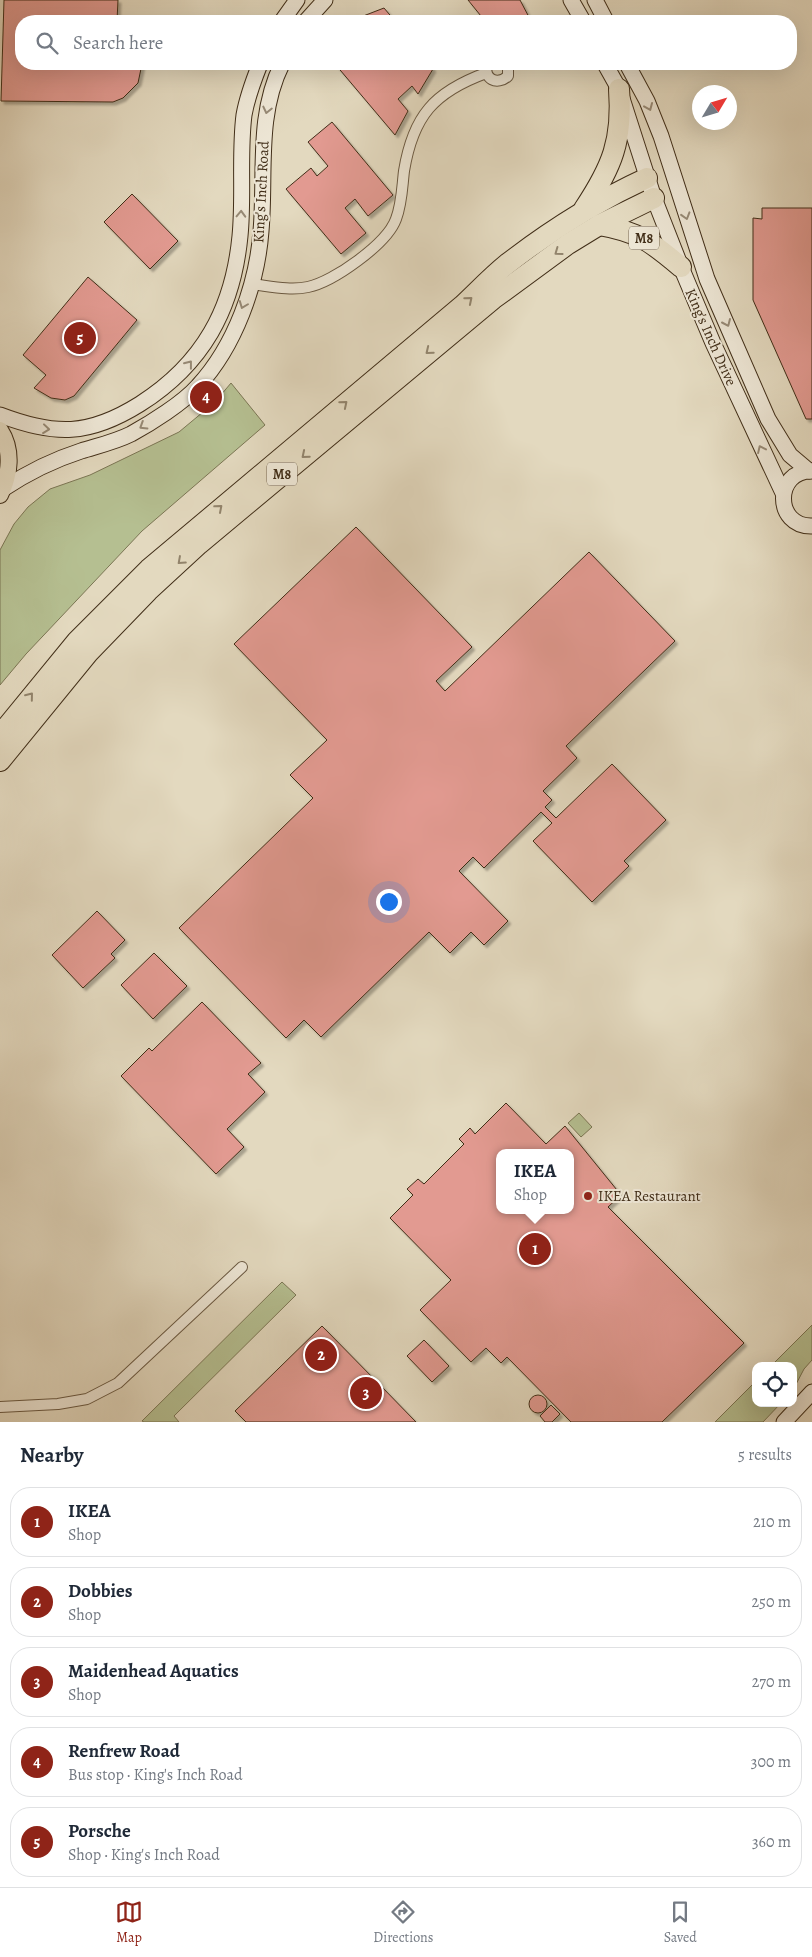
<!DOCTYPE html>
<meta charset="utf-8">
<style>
body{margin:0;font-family:Alegreya,serif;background:#f2f2f3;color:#1f2937}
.controls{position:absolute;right:15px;bottom:15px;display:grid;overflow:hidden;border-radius:10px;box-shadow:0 5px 20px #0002}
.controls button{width:45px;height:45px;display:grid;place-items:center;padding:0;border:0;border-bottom:1px solid #e0e1e3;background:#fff;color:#1f2937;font:25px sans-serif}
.compass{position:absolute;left:692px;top:85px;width:45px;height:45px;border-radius:50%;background:#fff;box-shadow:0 5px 20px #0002;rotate:52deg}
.you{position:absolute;left:388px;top:901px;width:18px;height:18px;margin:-12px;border:4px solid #fff;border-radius:50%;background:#1a73e8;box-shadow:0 0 0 8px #1a73e833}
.badge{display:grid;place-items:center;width:32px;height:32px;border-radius:50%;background:#8f2418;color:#fff;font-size:16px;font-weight:700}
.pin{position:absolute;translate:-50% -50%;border:2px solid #fff;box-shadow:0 1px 5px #0006}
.popup{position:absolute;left:496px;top:1149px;width:78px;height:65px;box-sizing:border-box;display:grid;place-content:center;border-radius:10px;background:#fff;filter:drop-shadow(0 1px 4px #0005);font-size:16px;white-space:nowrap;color:#747a83}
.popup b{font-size:19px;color:#1f2937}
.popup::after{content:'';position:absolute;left:50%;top:100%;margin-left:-10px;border:10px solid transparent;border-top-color:#fff}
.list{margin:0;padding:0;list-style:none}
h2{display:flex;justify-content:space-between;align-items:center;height:65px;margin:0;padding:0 20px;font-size:21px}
h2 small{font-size:16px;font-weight:400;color:#747a83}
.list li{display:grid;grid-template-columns:32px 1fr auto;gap:15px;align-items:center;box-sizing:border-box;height:70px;margin:0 10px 10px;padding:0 10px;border:1px solid #e0e1e3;border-radius:20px}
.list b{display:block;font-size:19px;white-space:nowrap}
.list p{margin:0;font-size:16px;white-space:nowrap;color:#747a83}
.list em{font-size:16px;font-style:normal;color:#747a83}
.icon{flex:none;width:28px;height:28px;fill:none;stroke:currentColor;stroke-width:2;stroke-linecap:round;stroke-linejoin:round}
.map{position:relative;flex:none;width:812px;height:1422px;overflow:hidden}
.search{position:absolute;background:#fff;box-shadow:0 5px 20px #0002;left:15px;right:15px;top:15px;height:55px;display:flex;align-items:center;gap:12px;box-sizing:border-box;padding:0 18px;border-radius:20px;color:#747a83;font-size:19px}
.sheet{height:465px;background:#fff}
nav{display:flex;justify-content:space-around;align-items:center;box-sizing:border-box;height:70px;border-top:1px solid #e0e1e3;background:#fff;font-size:14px;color:#747a83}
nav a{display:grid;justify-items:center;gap:2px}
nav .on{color:#8f2418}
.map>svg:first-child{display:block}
.green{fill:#b5bf91;stroke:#7b7654}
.building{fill:#e29a91;stroke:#412e18;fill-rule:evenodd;filter:url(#shadow)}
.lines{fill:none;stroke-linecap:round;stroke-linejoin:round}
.street-casing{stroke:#6a5942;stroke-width:12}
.secondary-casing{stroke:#412e18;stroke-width:17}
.primary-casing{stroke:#412e18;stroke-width:18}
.highway-casing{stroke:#412e18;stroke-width:22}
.street{stroke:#ede6d5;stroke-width:10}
.secondary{stroke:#ede6d5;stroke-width:15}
.primary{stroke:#e3d9bf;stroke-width:16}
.highway{stroke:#e3d9bf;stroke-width:20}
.oneway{stroke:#978a76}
.oneway2{stroke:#92846c}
.poi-dot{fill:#8f2418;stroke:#ede6d5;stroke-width:2}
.labels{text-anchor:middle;stroke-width:4;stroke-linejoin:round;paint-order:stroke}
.shield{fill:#ede6d5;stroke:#756551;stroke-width:1}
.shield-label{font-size:14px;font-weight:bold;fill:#412e18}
.street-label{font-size:15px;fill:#412e18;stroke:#ede6d5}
.poi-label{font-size:15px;fill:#412e18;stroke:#ede6d5;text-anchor:start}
</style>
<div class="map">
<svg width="812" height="1422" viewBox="0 0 812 1422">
<defs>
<filter id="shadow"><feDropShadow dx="3" dy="3" stdDeviation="1" flood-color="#0004"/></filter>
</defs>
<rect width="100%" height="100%" fill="#e3d9bf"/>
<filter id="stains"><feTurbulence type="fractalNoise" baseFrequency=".004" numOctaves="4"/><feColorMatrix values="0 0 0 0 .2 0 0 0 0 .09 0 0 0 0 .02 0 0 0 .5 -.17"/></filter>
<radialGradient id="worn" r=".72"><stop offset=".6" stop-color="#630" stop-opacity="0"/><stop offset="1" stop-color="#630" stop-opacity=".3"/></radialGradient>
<g class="green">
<path d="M231,383L265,425L142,531L26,654L0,685V550L14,524L28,507L50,489L90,475L179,432L215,402Z"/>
<path d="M579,1113L592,1127L581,1137L568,1123Z"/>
<path d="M282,1282L296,1295L174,1416L179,1422H144L142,1421Z"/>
<path d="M812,1325V1360L804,1369L793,1390V1366H771Z"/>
<path d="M756,1381V1403H781L763,1422H715Z"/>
</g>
<g class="building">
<path d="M4,0H118L117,21H21V64H142L138,83L123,98L113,102L1,101Z"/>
<path d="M468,0H520L531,21H485Z"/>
<path d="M384,8L395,21H361L358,18Z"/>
<path d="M335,64H429L433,69L418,94L412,86L398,99L408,111L395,135Z"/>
<path d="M332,122L393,195L368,216L355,199L345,208L366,233L341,254L286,189L311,168L317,176L328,166L308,142Z"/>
<path d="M132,194L178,241L150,269L104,222Z"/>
<path d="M762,208H812V419H806L753,300V218L762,219Z"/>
<path d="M88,277L137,320L74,396L65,400L51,398L34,388L46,375L23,355Z"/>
<path d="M356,527L472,647L436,681L445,691L589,552L675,641L566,746L577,758L543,791L552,800L545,807L556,818L612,764L666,820L624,861L629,866L592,902L533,841L552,823L541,812L484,868L473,857L459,871L508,921L484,945L471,932L450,953L429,932L321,1037L304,1020L286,1038L179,928L313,798L290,775L327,740L234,644Z"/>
<path d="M97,911L125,940L111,954L115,958L83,988L52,955Z"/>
<path d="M154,953L187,986L153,1019L121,985Z"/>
<path d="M202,1002L261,1063L248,1074L265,1092L227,1129L244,1147L216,1174L121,1076L149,1048L152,1051Z"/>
<path d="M506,1103L546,1144L565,1126L621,1195L608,1207L744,1343L662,1422H571L507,1357L501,1363L486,1348L471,1362L420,1310L451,1280L390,1218L413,1195L407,1189L418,1179L424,1184L464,1144L459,1139L470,1128L475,1134ZM500,1153H570V1210H500Z"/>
<path d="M322,1326L379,1384L416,1422H246L235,1411Z"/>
<path d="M424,1340L449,1366L432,1382L407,1356Z"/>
<circle cx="538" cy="1404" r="9"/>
<path d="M551,1405L560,1414L552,1422H545L540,1416Z"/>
</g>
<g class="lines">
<g class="street-casing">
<g id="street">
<path d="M487,64C483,79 497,86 508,76V64"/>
<path d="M251,284C269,286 290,291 308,287C333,282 387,244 396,219C402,203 402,188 404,171C413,116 434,92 486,73"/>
<path d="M0,1407L58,1404L87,1399L118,1383L242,1267"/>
</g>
</g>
<g class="secondary-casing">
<g id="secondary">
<path d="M571,0L583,21"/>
<path d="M595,0L606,21"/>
<path d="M282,21L297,0"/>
<path d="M306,21L325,0"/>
<path d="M605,64L619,89L654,198L681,267L713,343L783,493"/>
<path d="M627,64L647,101L661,136L707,279L768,419L790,455L809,471"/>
<path d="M0,415C55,436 89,436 140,404C203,364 233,309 240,236C244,196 239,154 244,115C247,98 254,79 260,64"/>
<path d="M812,471C774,470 774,527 812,526"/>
<path d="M3,489C27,473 53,460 81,451C97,446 115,442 131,434C151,423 183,403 198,386C235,346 257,285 261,231C266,174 256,116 282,64"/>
<path d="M784,1422L812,1392"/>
</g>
</g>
<g class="primary-casing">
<path id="primary" d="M0,430C13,450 10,475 0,495"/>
</g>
<g class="highway-casing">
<g id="highway">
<path d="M584,209C612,167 623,140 619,89"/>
<path d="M599,225C639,232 650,241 681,267"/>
<path d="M0,735L77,641L149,569L462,306C477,292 491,277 507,264C551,230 597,201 647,178"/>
<path d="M0,761L89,652L148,591L199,544L493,299L568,244L599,225L654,198"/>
</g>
</g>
<use href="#street" class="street"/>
<use href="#secondary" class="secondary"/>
<use href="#primary" class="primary"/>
<use href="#highway" class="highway"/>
</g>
<defs><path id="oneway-chevron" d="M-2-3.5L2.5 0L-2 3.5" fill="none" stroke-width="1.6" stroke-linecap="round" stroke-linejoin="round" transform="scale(1.25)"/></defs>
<g class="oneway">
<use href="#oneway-chevron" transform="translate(649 107) rotate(67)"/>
<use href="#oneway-chevron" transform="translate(267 110) rotate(103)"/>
<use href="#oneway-chevron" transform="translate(241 214) rotate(-88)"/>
<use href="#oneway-chevron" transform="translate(686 216) rotate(73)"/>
<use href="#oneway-chevron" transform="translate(243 305) rotate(111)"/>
<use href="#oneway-chevron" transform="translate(727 323) rotate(66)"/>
<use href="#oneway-chevron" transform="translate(189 364) rotate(-52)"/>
<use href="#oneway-chevron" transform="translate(143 426) rotate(148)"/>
<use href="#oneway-chevron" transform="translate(46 429) rotate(6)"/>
<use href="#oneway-chevron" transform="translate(761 449) rotate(-115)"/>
</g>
<g class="oneway2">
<use href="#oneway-chevron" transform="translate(558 252) rotate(144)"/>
<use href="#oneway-chevron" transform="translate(469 300) rotate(-40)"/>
<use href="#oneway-chevron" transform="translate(429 351) rotate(141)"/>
<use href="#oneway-chevron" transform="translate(344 404) rotate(-40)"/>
<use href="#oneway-chevron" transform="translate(305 455) rotate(140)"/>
<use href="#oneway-chevron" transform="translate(219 508) rotate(-41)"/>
<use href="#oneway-chevron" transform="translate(181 561) rotate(138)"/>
<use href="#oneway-chevron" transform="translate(30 696) rotate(-51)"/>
</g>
<circle class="poi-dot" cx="588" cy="1196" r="5"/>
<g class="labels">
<g class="shield">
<rect x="629" y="226.5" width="30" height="23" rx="4"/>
<rect x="267" y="462.5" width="30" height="23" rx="4"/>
</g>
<g class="shield-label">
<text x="644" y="243">M8</text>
<text x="282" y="479">M8</text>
</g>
<g class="street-label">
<text transform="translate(261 192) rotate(-87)" y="5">King's Inch Road</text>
<text transform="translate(711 337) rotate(66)" y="5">King's Inch Drive</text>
</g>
<g class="poi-label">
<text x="598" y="1201">IKEA Restaurant</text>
</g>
</g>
<rect width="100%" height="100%" filter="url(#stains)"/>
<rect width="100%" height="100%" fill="url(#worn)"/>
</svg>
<div class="controls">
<button><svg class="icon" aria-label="locate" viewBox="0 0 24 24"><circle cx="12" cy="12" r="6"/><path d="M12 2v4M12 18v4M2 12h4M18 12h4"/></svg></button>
</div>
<svg class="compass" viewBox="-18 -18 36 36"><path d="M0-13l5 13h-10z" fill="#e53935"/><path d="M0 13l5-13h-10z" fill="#747a83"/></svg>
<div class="you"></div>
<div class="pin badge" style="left:535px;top:1249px">1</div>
<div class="popup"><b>IKEA</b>Shop</div>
<div class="pin badge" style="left:321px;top:1355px">2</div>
<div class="pin badge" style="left:366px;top:1393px">3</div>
<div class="pin badge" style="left:206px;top:397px">4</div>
<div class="pin badge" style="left:80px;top:338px">5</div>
<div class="search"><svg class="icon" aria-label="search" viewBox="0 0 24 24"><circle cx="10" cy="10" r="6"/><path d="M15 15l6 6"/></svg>Search here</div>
</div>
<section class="sheet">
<h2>Nearby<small>5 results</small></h2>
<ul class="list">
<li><span class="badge">1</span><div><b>IKEA</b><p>Shop</p></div><em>210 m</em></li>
<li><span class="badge">2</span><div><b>Dobbies</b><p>Shop</p></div><em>250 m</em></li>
<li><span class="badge">3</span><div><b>Maidenhead Aquatics</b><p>Shop</p></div><em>270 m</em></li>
<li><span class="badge">4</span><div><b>Renfrew Road</b><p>Bus stop · King's Inch Road</p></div><em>300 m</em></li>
<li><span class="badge">5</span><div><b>Porsche</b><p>Shop · King's Inch Road</p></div><em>360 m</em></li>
</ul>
</section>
<nav>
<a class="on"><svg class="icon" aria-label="map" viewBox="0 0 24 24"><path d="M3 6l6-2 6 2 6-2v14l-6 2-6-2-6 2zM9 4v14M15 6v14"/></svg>Map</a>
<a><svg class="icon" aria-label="directions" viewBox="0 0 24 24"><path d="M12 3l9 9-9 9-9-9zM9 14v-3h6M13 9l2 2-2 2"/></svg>Directions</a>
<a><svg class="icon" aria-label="saved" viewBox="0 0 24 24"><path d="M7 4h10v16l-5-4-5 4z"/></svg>Saved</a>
</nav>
